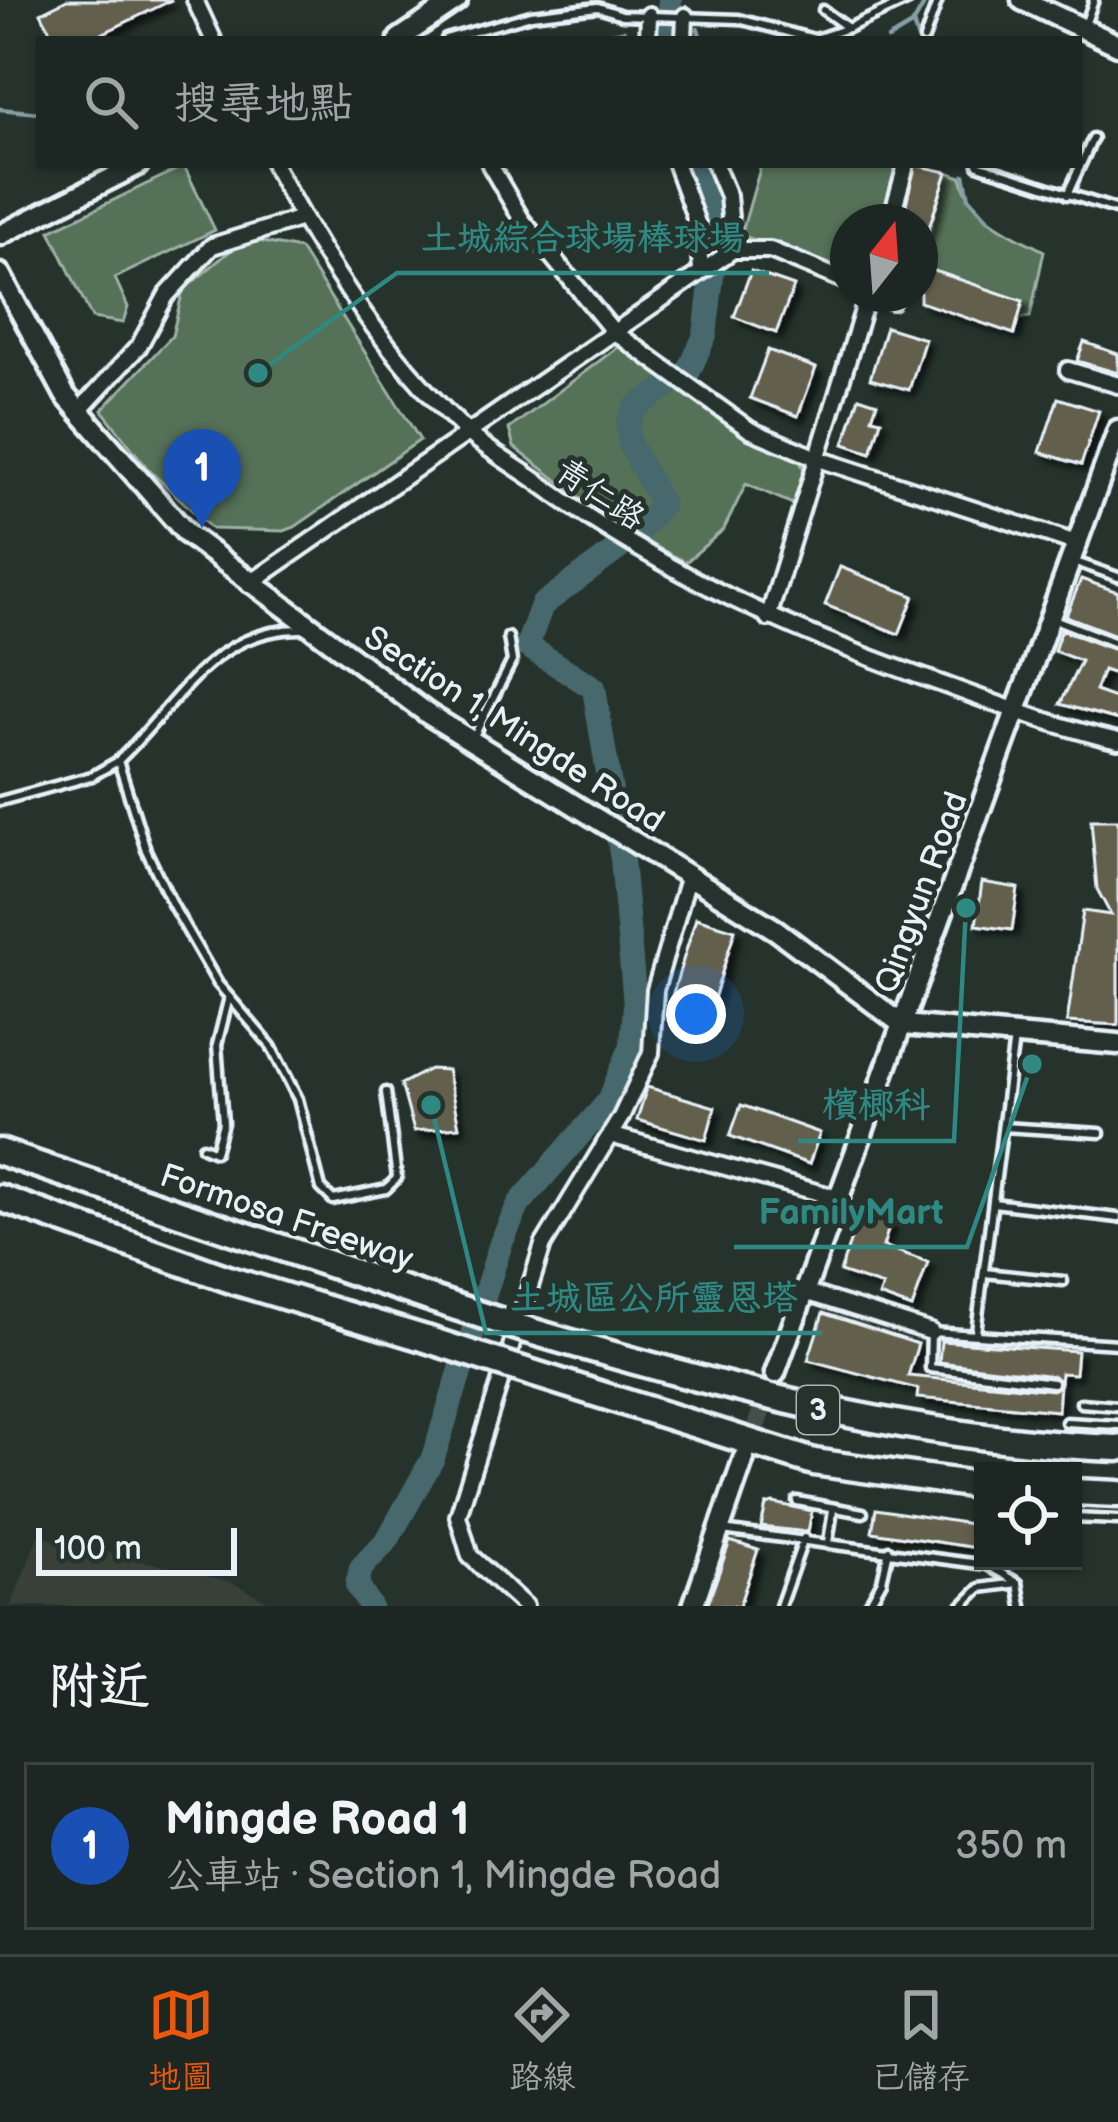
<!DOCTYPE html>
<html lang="zh-TW">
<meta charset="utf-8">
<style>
body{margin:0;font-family:"Balsamiq Sans","LXGW WenKai TC",sans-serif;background:#252e2a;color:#f1f3f6}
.controls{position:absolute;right:36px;bottom:36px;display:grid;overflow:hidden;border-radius:0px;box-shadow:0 3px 9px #0004}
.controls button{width:108px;height:108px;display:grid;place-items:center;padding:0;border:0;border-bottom:3px solid #3a4340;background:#1c2622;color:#f1f3f6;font:60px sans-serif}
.compass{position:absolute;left:830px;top:204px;width:108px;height:108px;border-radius:50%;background:#1c2622;box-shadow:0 3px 9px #0004;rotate:17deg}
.scale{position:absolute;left:36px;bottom:30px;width:201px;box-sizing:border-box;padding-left:12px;border:6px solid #e8f1f8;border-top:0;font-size:33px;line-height:42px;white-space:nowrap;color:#e8f1f8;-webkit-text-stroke:9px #26332d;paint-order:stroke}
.you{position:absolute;left:696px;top:1014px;width:42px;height:42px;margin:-30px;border:9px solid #fff;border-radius:50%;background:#1a73e8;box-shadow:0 0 0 18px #1a73e833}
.badge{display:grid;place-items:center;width:78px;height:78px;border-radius:50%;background:#ea580c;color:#fff;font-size:39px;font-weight:700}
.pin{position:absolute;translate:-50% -99px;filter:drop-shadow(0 3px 6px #0008)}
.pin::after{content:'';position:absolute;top:63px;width:42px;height:36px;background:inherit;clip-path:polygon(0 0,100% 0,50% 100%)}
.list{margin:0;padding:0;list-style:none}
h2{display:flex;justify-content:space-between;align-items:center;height:156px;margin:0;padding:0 48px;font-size:51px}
h2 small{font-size:39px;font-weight:400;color:#a0a5a5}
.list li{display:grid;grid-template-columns:78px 1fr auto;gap:36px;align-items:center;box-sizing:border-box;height:168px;margin:0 24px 24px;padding:0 24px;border:3px solid #3a4340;border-radius:0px}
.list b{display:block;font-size:45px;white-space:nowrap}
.list p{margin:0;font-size:39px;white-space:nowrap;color:#a0a5a5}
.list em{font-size:39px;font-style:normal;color:#a0a5a5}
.icon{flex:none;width:66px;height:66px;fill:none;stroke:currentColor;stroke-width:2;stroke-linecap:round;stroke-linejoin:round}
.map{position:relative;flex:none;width:1118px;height:1606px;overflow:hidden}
.search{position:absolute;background:#1c2622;box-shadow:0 3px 9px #0004;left:36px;right:36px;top:36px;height:132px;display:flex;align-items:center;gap:30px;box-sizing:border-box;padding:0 42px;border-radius:0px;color:#a0a5a5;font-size:45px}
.sheet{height:348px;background:#1c2622}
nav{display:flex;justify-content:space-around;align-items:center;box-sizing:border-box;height:168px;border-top:3px solid #3a4340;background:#1c2622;font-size:33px;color:#a0a5a5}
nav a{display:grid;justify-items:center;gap:6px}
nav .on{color:#ea580c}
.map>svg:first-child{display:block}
.built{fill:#394037}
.green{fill:#557158;stroke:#9eb1a8;stroke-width:3}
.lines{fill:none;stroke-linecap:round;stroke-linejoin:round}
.stream{stroke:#879fa4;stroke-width:4.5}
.river{stroke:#46686c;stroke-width:24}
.building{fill:#645f4d;stroke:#e8f1f8;stroke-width:3;filter:url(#shadow)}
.secondary-tunnel{stroke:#43504b;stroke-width:18;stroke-dasharray:18 9;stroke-linecap:butt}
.lane-casing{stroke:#e8f1f8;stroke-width:15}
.street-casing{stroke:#e8f1f8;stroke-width:22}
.secondary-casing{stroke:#e8f1f8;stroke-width:27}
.highway-casing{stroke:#e8f1f8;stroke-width:33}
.lane{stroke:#26332d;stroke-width:6}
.street{stroke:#26332d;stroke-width:14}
.secondary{stroke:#26332d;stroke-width:18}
.highway{stroke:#26332d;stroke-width:24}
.highway-bridge-casing{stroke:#e8f1f8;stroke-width:33;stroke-linecap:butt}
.highway-bridge{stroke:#26332d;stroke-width:24}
.labels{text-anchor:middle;stroke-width:10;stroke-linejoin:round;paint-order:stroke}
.shield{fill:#26332d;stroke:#aeb8bb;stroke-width:3}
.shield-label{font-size:30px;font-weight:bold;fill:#e8f1f8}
.street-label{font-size:33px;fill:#e8f1f8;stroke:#26332d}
.leader{fill:none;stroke:#308883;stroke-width:4.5}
.callout-dot{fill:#308883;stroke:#26332d;stroke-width:4.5}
.callout-label{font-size:36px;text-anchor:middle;font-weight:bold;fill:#308883;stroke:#26332d;stroke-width:10;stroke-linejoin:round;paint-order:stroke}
</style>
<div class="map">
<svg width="1118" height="1606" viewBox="0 0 1118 1606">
<defs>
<filter id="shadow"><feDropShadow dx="6" dy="6" stdDeviation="3" flood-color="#0009"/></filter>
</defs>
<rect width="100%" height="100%" fill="#26332d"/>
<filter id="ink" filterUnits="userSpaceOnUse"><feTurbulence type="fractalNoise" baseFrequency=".00833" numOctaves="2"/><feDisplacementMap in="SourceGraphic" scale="24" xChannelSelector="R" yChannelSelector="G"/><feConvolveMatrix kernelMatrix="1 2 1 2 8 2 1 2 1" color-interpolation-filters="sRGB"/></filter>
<g filter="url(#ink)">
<path class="built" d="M38,1536L231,1582L277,1606H11Z"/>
<g class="green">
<path d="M761,165H897L880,222H848V274L741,235Z"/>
<path d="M184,166L215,230L115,278L128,307L123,323L92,318L50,231Z"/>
<path d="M947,172L961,177C971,219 1008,232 1044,251L1030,317L1018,319L920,266Z"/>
<path d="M258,241L300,249L420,440L295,527L284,531L212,529L148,469L102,410L172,336L183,290L236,246Z"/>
<path d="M619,346L797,456L806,473L795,505L746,484L724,529L686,562L621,529L514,447L509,429Z"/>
</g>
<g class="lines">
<g class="stream">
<path d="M913,24L918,39"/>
<path d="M698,29L701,39"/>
<path d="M569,39L624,31"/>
<path d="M888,39L913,24L926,1"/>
<path d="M0,109L39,113"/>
<path d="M964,175L969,198L988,219"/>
</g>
<g class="river">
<path d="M667,39L670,0"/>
<path d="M635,536L662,504L630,445L628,424L635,408L689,371L705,335L719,218L697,165"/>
<path d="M370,1606L357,1585L361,1568L388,1539L433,1458L501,1243L519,1204L609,1101L632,1045L635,1005L622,859L594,688L527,646L542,605L619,548"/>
</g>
</g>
<g class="building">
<path d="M67,0H172L91,39H54L41,13Z"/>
<path d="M915,165L947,172L922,249L920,222H902Z"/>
<path d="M920,266L1023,301L1014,334L920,302Z"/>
<path d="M751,271L794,286L776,333L734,317Z"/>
<path d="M886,327L925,339L909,390L870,379Z"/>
<path d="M1084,342L1118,354V373L1077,361Z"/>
<path d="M768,350L816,368L798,416L750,398Z"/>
<path d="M859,397L877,403L872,418L881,420L871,453L844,444Z"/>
<path d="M1058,398L1099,411L1081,465L1040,452Z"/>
<path d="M840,567L914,596L899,634L825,605Z"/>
<path d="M1081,579L1118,592V636L1066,616Z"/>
<path d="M1061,630L1118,651V675L1103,670L1095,691L1118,699V720L1060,704L1081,661L1054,651Z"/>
<path d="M1091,820H1118V1025L1067,1022L1083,911L1111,915L1097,889Z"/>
<path d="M982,882L1018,888L1012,930L976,925Z"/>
<path d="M696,918L735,930L708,1018L669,1006Z"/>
<path d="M430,1069L447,1070L459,1127L414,1131L401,1084Z"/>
<path d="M647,1087L715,1107L706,1140L637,1120Z"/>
<path d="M741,1105L820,1133L809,1164L730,1136Z"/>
<path d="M861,1208L892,1218L883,1246L928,1262L912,1308L879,1296L883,1286L840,1272Z"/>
<path d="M823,1313L918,1344L908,1376L1052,1390L1060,1384L1058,1411L917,1398L918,1389L808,1360Z"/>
<path d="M941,1341L1077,1351L1075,1374L1061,1373L1060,1383L1054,1376L939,1362Z"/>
<path d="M773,1503L812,1511L808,1532L761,1527L766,1505Z"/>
<path d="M876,1509L983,1526V1549L872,1532Z"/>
<path d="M730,1541L758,1550L739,1606H707Z"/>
</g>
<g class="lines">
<path class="secondary-tunnel" d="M746,1454L771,1384"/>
<g class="lane-casing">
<g id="lane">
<path d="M823,10L848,28L909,0"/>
<path d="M1085,25L1094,0"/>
<path d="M446,39L531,15L598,7L622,15L739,19L814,39"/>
<path d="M815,39L848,28"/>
<path d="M924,39L938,0"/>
<path d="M978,165L1118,210"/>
<path d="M1067,195L1093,138"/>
<path d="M1076,562L1118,577"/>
<path d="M1054,619L1118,644"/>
<path d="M305,629C212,627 180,702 118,761L146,850L172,904L218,984L271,1046L298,1099L321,1188L333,1200L386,1189L397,1178L386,1092"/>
<path d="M473,738L512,661L508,637"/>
<path d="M0,801L92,776L118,761"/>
<path d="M1003,1127L1100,1133"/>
<path d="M203,1147L215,1152L223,1123L217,1045L229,997"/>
<path d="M993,1203L1118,1218"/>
<path d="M984,1273L1063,1281"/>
<path d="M976,1332L1014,1038"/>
<path d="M1053,1383L930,1368L931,1332L1118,1344"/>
<path d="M1081,1403L1118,1406"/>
<path d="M1066,1422L1118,1425"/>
<path d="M797,1501L863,1513"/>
<path d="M1073,1518L1118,1520"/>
<path d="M722,1530L987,1565L1018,1583L1022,1606"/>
<path d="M828,1542L833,1510"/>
<path d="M780,1606L804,1538"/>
<path d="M868,1606L882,1581L889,1550"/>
<path d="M962,1606L980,1588L1018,1583"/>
</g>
</g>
<g class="street-casing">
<g id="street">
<path d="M195,0L213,39"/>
<path d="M648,39L649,15"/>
<path d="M684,39L685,16"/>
<path d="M274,165C324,262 385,355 465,430C487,450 515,466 539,483C667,576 796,633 945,685C1002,706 1058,727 1118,741"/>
<path d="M490,165L522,220L613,331L750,430L819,459L1079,544"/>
<path d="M676,165L697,223L701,269"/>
<path d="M715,165L728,196L733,250"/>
<path d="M890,222L905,169"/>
<path d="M875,294L892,301"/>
<path d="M1068,370L1118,385"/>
<path d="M78,412L139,346L166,296L212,246L302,218"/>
<path d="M249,584L733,250H770L848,282"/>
<path d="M768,618L868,294"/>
<path d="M610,1135L838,1198"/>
<path d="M805,1292L931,1332"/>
<path d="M525,1606L470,1556L458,1516L543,1245L621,1117L651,1053L655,990L689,875"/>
</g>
</g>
<g class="secondary-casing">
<g id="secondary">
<path d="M1022,0L1118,45"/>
<path d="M399,39L457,0"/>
<path d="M0,235L138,165"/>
<path d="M0,274L65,395L187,534L428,714L776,930L903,1025L1118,1044"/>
<path d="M775,1373L1118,430"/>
<path d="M693,1606L744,1458"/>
</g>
</g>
<g class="highway-casing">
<g id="highway">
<path d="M0,1152L432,1299"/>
<path d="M0,1198L234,1281L426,1339"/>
<path d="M527,1330C720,1387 916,1441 1118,1448"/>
<path d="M516,1368L814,1462L983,1486"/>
<path d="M1073,1492L1118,1494"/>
</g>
</g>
<use href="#lane" class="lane"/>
<use href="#street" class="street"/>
<use href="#secondary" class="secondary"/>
<use href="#highway" class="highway"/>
<g class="highway-bridge-casing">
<g id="highway-bridge">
<path d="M432,1299L527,1330"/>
<path d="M426,1339L516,1368"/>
</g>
</g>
<use href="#highway-bridge" class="highway-bridge"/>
</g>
</g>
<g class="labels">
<rect class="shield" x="797" y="1386" width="42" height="48" rx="9"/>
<g class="shield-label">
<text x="818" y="1420">3</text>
</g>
<g class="street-label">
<text transform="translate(601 493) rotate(34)" y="12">青仁路</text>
<text transform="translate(515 728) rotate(33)" y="12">Section 1, Mingde Road</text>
<text transform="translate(920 892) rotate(-70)" y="12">Qingyun Road</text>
<text transform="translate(287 1216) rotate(19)" y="12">Formosa Freeway</text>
</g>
</g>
<path class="leader" d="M258 373L397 273H769M966 908L954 1141H798M1032 1064L967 1247H734M431 1105L486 1333H822"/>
<g class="callout-dot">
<circle cx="258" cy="373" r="12"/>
<circle cx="966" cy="908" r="12"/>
<circle cx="1032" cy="1064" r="12"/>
<circle cx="431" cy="1105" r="12"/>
</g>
<g class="callout-label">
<text x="583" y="250">土城綜合球場棒球場</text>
<text x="876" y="1117">檳榔科</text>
<text x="851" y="1224">FamilyMart</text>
<text x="654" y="1310">土城區公所靈恩塔</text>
</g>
</svg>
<div class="controls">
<button><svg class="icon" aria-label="locate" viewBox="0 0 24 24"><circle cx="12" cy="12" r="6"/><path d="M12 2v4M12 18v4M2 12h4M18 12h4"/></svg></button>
</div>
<svg class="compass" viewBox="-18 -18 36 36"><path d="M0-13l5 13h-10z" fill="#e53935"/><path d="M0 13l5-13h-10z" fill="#a0a5a5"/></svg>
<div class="scale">100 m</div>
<div class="you"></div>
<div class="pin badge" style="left:202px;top:528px;background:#1a4fb4">1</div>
<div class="search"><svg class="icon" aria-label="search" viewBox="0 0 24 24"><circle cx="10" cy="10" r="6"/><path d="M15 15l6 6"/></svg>搜尋地點</div>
</div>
<section class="sheet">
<h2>附近<small></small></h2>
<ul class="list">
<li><span class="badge" style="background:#1a4fb4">1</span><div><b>Mingde Road 1</b><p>公車站 · Section 1, Mingde Road</p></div><em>350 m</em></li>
</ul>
</section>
<nav>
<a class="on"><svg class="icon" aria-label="map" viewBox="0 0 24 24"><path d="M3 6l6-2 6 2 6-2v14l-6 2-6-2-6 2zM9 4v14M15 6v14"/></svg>地圖</a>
<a><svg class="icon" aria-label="directions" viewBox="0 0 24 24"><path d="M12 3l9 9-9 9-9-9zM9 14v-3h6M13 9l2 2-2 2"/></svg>路線</a>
<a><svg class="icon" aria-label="saved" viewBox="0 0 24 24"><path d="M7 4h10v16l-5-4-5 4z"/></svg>已儲存</a>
</nav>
